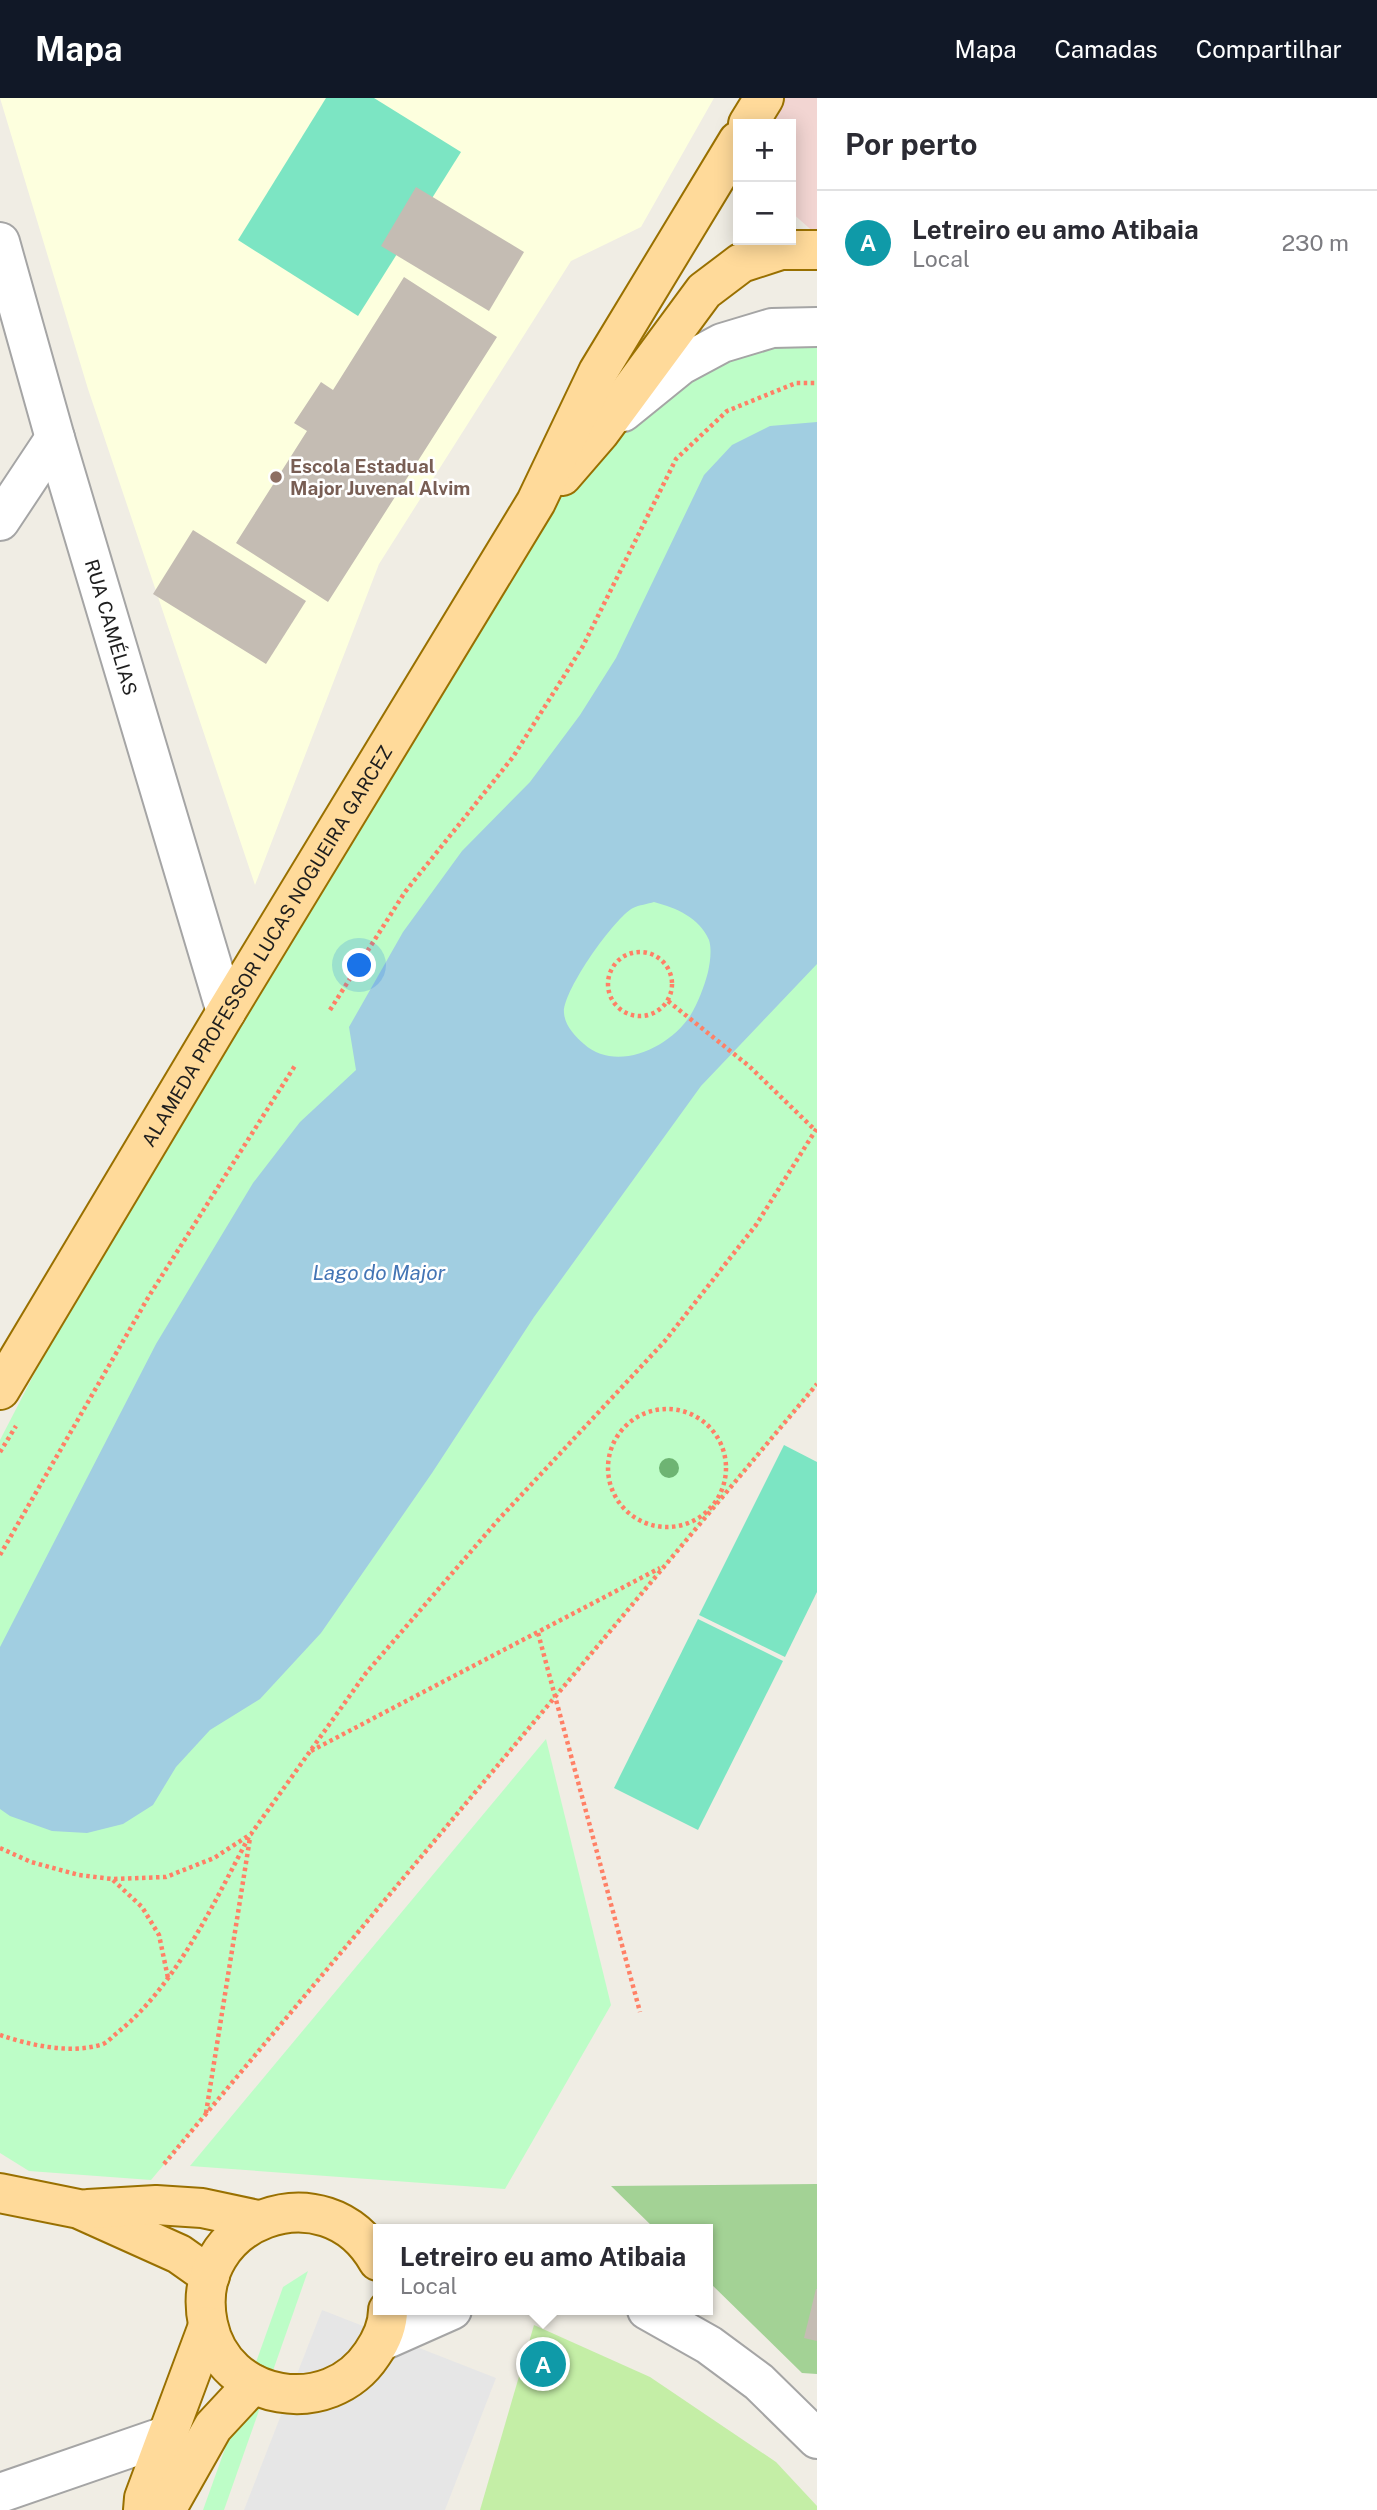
<!DOCTYPE html>
<html lang="pt">
<meta charset="utf-8">
<style>
body{margin:0;font-family:"Public Sans",sans-serif;background:#f2f2f3;color:#2b2b33}
.controls{position:absolute;right:21px;top:21px;display:grid;overflow:hidden;border-radius:0px;box-shadow:0 4px 18px #0003}
.controls button{width:63px;height:63px;display:grid;place-items:center;padding:0;border:0;border-bottom:2px solid #e1e1e2;background:#fff;color:#2b2b33;font:35px sans-serif}
.you{position:absolute;left:360px;top:868px;width:24px;height:24px;margin:-18px;border:5px solid #fff;border-radius:50%;background:#1a73e8;box-shadow:0 0 0 10px #1a73e833}
.badge{display:grid;place-items:center;width:46px;height:46px;border-radius:50%;background:#111827;color:#fff;font-size:23px;font-weight:700}
.pin{position:absolute;translate:-50% -50%;border:4px solid #fff;box-shadow:0 2px 7px #0006}
.popup{position:absolute;left:373px;top:2126px;width:340px;height:91px;box-sizing:border-box;display:grid;place-content:center;border-radius:0px;background:#fff;filter:drop-shadow(0 2px 5px #0005);font-size:23px;white-space:nowrap;color:#7c7c81}
.popup b{font-size:26px;color:#2b2b33}
.popup::after{content:'';position:absolute;left:50%;top:100%;margin-left:-14px;border:14px solid transparent;border-top-color:#fff}
.list{margin:0;padding:0;list-style:none}
h2{display:flex;justify-content:space-between;align-items:center;height:91px;margin:0;padding:0 28px;font-size:30px}
h2 small{font-size:23px;font-weight:400;color:#7c7c81}
.list li{display:grid;grid-template-columns:46px 1fr auto;gap:21px;align-items:center;box-sizing:border-box;height:105px;padding:0 28px;border-top:2px solid #e1e1e2}
.list b{display:block;font-size:26px;white-space:nowrap}
.list p{margin:0;font-size:23px;white-space:nowrap;color:#7c7c81}
.list em{font-size:23px;font-style:normal;color:#7c7c81}
.map{position:relative;flex:none;width:817px;height:2412px;overflow:hidden}
header{display:flex;align-items:center;gap:42px;box-sizing:border-box;height:98px;padding:0 35px;background:#111827;color:#fff}
header strong{font-size:33px}
nav{display:flex;gap:38px;margin-inline-start:auto;font-size:24px}
main{display:flex}
aside{flex:1;background:#fff}
.map>svg:first-child{display:block}
.commercial{fill:#f2d5d2}
.education{fill:#fdffde}
.grass{fill:#c4eea6}
.forest{fill:#a3d295}
.park{fill:#bdfdc7}
.pitch{fill:#7ce5c3}
.parking{fill:#e6e6e6}
.water{fill:#a1cee1;fill-rule:evenodd}
.building{fill:#c4bcb3}
.lines{fill:none;stroke-linecap:round;stroke-linejoin:round}
.minor-casing{stroke:#a5a5a5;stroke-width:42}
.major-casing{stroke:#997000;stroke-width:42}
.path{stroke:#ff8066;stroke-width:4.5;stroke-dasharray:3.5 3.5;stroke-linecap:butt}
.minor{stroke:#fff;stroke-width:38}
.major{stroke:#ffda9a;stroke-width:38}
.tree{fill:#6eb473}
.education-dot{fill:#8d6e63;stroke:#fff;stroke-width:2.5}
.labels{text-anchor:middle;stroke-width:5;stroke-linejoin:round;paint-order:stroke}
.education-label{font-size:19px;font-weight:bold;fill:#785e54;stroke:#fff;text-anchor:start}
.street-label{font-size:19px;fill:#1e1e1e;stroke:#fff}
.water-label{font-size:21px;font-style:italic;fill:#4475b5;stroke:#fff}
</style>
<header>
<strong>Mapa</strong>
<nav><a>Mapa</a><a>Camadas</a><a>Compartilhar</a></nav>
</header>
<main>
<div class="map">
<svg width="817" height="2412" viewBox="0 0 817 2412">
<rect width="100%" height="100%" fill="#f0ede4"/>
<path class="commercial" d="M769,0H817V137L791,114V26H756Z"/>
<path class="education" d="M0,0H714L641,129L571,163L379,466L255,787L88,291Z"/>
<path class="grass" d="M534,2227L650,2279L776,2364L817,2408V2412H480Z"/>
<path class="forest" d="M817,2086V2276L802,2275L708,2183V2131H655L611,2088Z"/>
<g class="park">
<path d="M772,241L817,246V1288L151,2082L29,2073L0,2055V1342L58,1230L548,405L611,334L686,280Z"/>
<path d="M546,1641L611,1907L505,2091L190,2068Z"/>
<path d="M308,2173L224,2412H203L283,2189Z"/>
</g>
<g class="pitch">
<path d="M326,0H374L461,54L358,218L238,142Z"/>
<path d="M784,1347L817,1364V1494L785,1559L699,1517Z"/>
<path d="M698,1521L783,1563L698,1732L614,1690Z"/>
</g>
<path class="parking" d="M322,2212L496,2280L445,2412H244Z"/>
<path class="water" d="M817,324V866L701,988L534,1219L432,1375L321,1535L260,1601L210,1632L176,1669L153,1707L123,1726L87,1735L52,1733L10,1718L0,1711V1549L156,1246L253,1085L300,1024L356,972L349,929L403,834L462,753L530,684L580,617L616,560L704,377L732,347L770,328ZM654,804C676,810 699,819 709,842C712,852 710,864 708,874C704,889 698,905 690,918C669,950 616,975 584,946C575,938 565,928 564,915C562,894 614,820 633,810C639,807 648,806 654,804Z"/>
<g class="building">
<path d="M416,89L524,154L489,213L381,148Z"/>
<path d="M404,179L497,239L328,504L236,445L307,333L294,325L321,284L333,292Z"/>
<path d="M193,432L306,503L266,566L153,496Z"/>
<path d="M816,2191H817V2243L804,2240Z"/>
</g>
<g class="lines">
<g class="minor-casing">
<g id="minor">
<path id="s1" d="M0,144L55,340L226,914"/>
<path d="M623,314L681,267L722,245L772,230L817,229"/>
<path d="M0,423L55,340"/>
<path d="M647,2212L709,2247L759,2284L817,2341"/>
<path d="M380,2244L452,2212"/>
<path d="M0,2395L168,2337"/>
</g>
</g>
<g class="major-casing">
<g id="major">
<path d="M748,26L764,0"/>
<path d="M562,378L600,334L704,193L741,165L781,152H817"/>
<path id="s2" d="M0,1292L226,914L536,404L598,274L738,43"/>
<path d="M0,2095L79,2111L179,2156L210,2178"/>
<path d="M88,2111L156,2107L202,2110L258,2122"/>
<path d="M378,2163C326,2070 186,2122 208,2226C224,2304 329,2321 372,2256C381,2243 388,2228 388,2212"/>
<path d="M143,2412L144,2400L208,2228"/>
<path d="M166,2412L213,2329L253,2286"/>
</g>
</g>
<g class="path">
<circle cx="640" cy="886" r="32"/>
<path d="M668,903L749,968L815,1032"/>
<path d="M330,912L405,794L513,659L583,548L676,361L727,313L796,285H817"/>
<circle cx="667" cy="1370" r="59"/>
<path d="M0,1354L16,1328"/>
<path d="M0,1457L149,1198L296,966"/>
<path d="M538,1535L640,1914"/>
<path d="M311,1653L660,1470"/>
<path d="M0,1750L31,1764L79,1777L112,1781L166,1779L214,1760L251,1736L366,1575L499,1421L664,1244L756,1127L817,1030"/>
<path d="M113,1782L142,1809L159,1837L168,1880"/>
<path d="M0,1937C30,1947 68,1956 100,1947C106,1946 112,1939 117,1935C177,1887 214,1804 250,1737"/>
<path d="M206,2015L250,1740"/>
<path d="M164,2066L817,1286"/>
</g>
<use href="#minor" class="minor"/>
<use href="#major" class="major"/>
</g>
<circle class="tree" cx="669" cy="1370" r="10"/>
<circle class="education-dot" cx="276" cy="379" r="7"/>
<g class="labels">
<g class="education-label">
<text x="290" y="375">Escola Estadual<tspan x="290" dy="22">Major Juvenal Alvim</tspan></text>
</g>
<g class="street-label">
<text dy="7" stroke="none"><textPath href="#s1" startOffset="401">RUA CAMÉLIAS</textPath></text>
<text dy="7" stroke="none"><textPath href="#s2" startOffset="518">ALAMEDA PROFESSOR LUCAS NOGUEIRA GARCEZ</textPath></text>
</g>
<g class="water-label">
<text x="379" y="1182">Lago do Major</text>
</g>
</g>
</svg>
<div class="controls">
<button>+</button>
<button>−</button>
</div>
<div class="you"></div>
<div class="pin badge" style="left:543px;top:2266px;background:#0f9aa8">A</div>
<div class="popup"><b>Letreiro eu amo Atibaia</b>Local</div>
</div>
<aside>
<h2>Por perto<small></small></h2>
<ul class="list">
<li><span class="badge" style="background:#0f9aa8">A</span><div><b>Letreiro eu amo Atibaia</b><p>Local</p></div><em>230 m</em></li>
</ul>
</aside>
</main>
